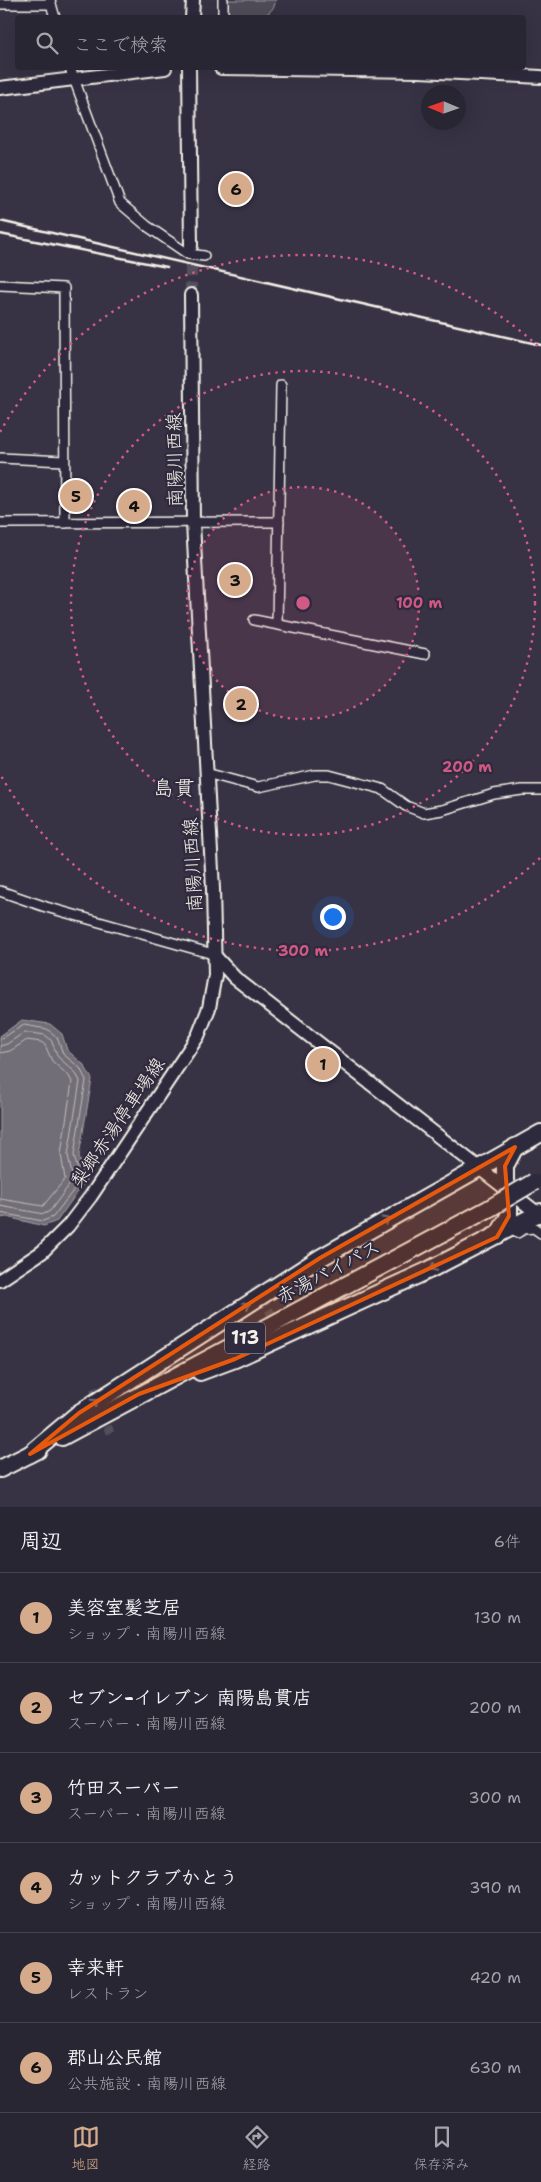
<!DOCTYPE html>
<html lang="ja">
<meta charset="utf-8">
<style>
body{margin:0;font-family:"Shantell Sans","Klee One",sans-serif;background:#35323f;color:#f1f3f6}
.compass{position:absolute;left:421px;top:85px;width:45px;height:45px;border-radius:50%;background:#292633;box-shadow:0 5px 20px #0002;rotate:272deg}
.you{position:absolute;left:332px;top:916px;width:18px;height:18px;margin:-12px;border:4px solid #fff;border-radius:50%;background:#1a73e8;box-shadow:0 0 0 8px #1a73e833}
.badge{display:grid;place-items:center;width:32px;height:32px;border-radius:50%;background:#d6ab8b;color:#111;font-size:16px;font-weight:700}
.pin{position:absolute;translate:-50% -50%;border:2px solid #fff;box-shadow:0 1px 5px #0006}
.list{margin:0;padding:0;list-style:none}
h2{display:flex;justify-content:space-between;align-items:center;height:65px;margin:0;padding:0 20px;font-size:21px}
h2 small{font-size:16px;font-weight:400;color:#a5a5ac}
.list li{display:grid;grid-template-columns:32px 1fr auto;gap:15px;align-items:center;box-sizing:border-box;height:90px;padding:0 20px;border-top:1px solid #45434e}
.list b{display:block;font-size:19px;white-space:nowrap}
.list p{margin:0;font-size:16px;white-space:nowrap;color:#a5a5ac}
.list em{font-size:16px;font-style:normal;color:#a5a5ac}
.icon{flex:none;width:28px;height:28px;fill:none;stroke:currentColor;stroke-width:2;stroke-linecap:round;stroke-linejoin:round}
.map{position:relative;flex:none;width:541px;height:1507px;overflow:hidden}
.search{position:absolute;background:#292633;box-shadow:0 5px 20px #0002;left:15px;right:15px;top:15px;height:55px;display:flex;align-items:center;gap:12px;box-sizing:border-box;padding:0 18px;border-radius:5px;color:#a5a5ac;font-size:19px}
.sheet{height:605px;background:#292633}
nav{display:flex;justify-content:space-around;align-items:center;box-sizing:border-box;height:70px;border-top:1px solid #45434e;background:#292633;font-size:14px;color:#a5a5ac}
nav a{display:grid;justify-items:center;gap:2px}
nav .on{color:#d6ab8b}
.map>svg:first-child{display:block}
.green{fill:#504b59;stroke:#a29ea0}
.water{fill:#726e77;stroke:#a6a2a4}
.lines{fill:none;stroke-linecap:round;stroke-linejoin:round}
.shore{stroke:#c0bdbb;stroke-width:1}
.minor-tunnel{stroke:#534f5d;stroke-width:9;stroke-dasharray:9 4.5;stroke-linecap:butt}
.secondary-tunnel{stroke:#534f5d;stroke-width:12;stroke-dasharray:12 6;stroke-linecap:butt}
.minor-casing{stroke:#f4f1e8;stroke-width:12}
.secondary-casing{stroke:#f4f1e8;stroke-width:16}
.motorway-casing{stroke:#f4f1e8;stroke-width:20}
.minor{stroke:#2f2a3d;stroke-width:9}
.secondary{stroke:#2f2a3d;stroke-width:12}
.motorway{stroke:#2f2a3d;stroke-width:16}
.rail{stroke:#f4f1e8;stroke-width:2.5}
.motorway-bridge-casing{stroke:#f4f1e8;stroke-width:20;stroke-linecap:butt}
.motorway-bridge{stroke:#2f2a3d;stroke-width:16}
.oneway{stroke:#747079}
.marked{fill:#e8590c;fill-opacity:0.2;stroke:#e8590c;stroke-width:4;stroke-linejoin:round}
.ring{fill:none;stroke:#d15985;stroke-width:2.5;stroke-dasharray:2.5 5}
.labels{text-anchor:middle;stroke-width:4.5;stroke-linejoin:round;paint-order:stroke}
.shield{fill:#2f2a3d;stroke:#b9b5b5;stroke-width:1}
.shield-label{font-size:18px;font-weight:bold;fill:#f4f1e8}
.street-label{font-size:19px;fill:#f4f1e8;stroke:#2f2a3d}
.quarter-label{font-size:21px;fill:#f4f1e8;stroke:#2f2a3d}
.centre{fill:#d15985;stroke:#2f2a3d;stroke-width:2.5}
.ring-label{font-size:15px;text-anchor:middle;font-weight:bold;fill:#d15985;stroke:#2f2a3d;stroke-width:4.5;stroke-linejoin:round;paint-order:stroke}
</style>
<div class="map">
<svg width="541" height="1507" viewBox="0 0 541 1507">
<rect width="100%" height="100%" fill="#373244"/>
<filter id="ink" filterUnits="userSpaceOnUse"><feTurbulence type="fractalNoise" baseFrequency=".02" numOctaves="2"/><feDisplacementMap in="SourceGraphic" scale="10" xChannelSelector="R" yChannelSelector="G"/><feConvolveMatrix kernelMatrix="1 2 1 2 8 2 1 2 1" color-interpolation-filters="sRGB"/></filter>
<g filter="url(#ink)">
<path class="green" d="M225,0H276C272,23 243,17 225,17Z"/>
<path class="water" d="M22,1020L50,1024L62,1034L67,1050L84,1065L92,1079L79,1156L86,1180L57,1221L44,1226L7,1217L0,1218V1036Z"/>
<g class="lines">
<g class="shore">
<path d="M0,1039L24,1025L47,1029L57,1037L63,1054L80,1068L86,1080L74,1155L80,1179L79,1183L53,1217L43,1221L0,1213"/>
<path d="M0,1046L7,1044L25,1032L45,1035L51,1040L58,1057L75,1072L80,1081L68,1155L73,1180L50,1211L44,1214L0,1206"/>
<path d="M0,1053L10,1051L27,1040L41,1042L45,1045L52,1061L69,1076L72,1082L61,1154L65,1179L43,1206L0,1199"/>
</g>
<g class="minor-tunnel">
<path d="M254,1287L291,1344"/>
<path d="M94,1388L110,1433"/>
</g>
<path class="secondary-tunnel" d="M191,295V246"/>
<g class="minor-casing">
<g id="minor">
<path d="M50,0L55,18"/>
<path d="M0,4H51"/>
<path d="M223,18V0"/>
<path d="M70,68L120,203L147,226L188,254L204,256"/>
<path d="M0,285L64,288L65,523"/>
<path d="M0,458L64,461"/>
<path d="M0,523L279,522"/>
<path d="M254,620L425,654"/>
<path d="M277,624L281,385"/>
<path d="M206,773L258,787L315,775H329L382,789L406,806L424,813L442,810L494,794L522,790H541"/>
<path d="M0,891L46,907L213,954"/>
<path d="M517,1233L524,1229L534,1228L541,1233"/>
</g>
</g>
<g class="secondary-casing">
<g id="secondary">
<path d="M192,18L193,0"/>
<path d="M189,68L191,246"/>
<path d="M221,68L419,71L541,77"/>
<path d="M0,88L165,68"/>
<path d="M213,954L235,978L541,1216"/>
<path d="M0,1280L42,1252L68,1226L91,1196L198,1036L209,1008L215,975L213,889L193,523L191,295"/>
</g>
</g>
<g class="motorway-casing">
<g id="motorway">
<path d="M498,1235L509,1216V1192L505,1182V1166L515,1147"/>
<path d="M200,1372L235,1359L429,1270L541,1212"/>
<path d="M62,1437L490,1208"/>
<path d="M30,1454L79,1413L320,1258L541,1133"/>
<path d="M0,1469L38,1450"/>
</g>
</g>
<use href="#minor" class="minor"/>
<use href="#secondary" class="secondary"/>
<use href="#motorway" class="motorway"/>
<g class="rail">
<path d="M0,221L541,345"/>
<path d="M0,234L167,267"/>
</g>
<g class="motorway-bridge-casing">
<path id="motorway-bridge" d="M490,1208L534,1182"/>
</g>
<use href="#motorway-bridge" class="motorway-bridge"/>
</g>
<defs><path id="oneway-chevron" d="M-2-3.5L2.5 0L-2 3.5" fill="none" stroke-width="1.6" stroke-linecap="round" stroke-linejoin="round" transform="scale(1.25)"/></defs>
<g class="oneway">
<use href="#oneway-chevron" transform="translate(386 1220) rotate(-30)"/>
<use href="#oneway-chevron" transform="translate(433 1268) rotate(154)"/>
<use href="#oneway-chevron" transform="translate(247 1305) rotate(-33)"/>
<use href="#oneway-chevron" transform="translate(95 1402) rotate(-33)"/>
</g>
</g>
<path class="marked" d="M515,1147L505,1166L509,1216L497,1237L235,1359L139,1394L30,1454L79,1413L320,1258Z"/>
<circle cx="303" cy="603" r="116" fill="#d15985" fill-opacity=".12"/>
<g class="ring">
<circle cx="303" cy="603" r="116"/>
<circle cx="303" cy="603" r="232"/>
<path d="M540 858A348 348 0 0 1 0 774M0 432A348 348 0 0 1 540 348"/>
</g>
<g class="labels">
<rect class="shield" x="225" y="1322.5" width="40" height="31" rx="4"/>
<g class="shield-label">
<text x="245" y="1344">113</text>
</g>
<g class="street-label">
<text transform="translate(174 460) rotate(-91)" y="7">南陽川西線</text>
<text transform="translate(192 865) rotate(-93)" y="7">南陽川西線</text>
<text transform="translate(117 1122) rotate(-56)" y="7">梨郷赤湯停車場線</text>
<text transform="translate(328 1271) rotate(-28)" y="7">赤湯バイパス</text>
</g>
<g class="quarter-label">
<text x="174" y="795">島貫</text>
</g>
</g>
<circle cx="303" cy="603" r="8" class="centre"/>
<g class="ring-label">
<text x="419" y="608">100 m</text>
<text x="467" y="772">200 m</text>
<text x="303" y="956">300 m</text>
</g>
</svg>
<svg class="compass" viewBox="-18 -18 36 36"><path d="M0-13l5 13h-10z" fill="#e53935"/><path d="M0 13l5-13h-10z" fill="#a5a5ac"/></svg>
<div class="you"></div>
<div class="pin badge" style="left:323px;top:1064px">1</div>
<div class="pin badge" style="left:241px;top:704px">2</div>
<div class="pin badge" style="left:235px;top:580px">3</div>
<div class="pin badge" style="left:134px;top:506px">4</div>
<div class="pin badge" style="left:76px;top:496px">5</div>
<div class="pin badge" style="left:236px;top:189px">6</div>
<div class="search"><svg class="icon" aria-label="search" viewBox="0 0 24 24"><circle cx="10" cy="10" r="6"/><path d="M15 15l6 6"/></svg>ここで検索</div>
</div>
<section class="sheet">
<h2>周辺<small>6件</small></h2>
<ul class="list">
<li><span class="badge">1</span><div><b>美容室髪芝居</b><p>ショップ · 南陽川西線</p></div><em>130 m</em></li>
<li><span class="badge">2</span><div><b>セブン-イレブン 南陽島貫店</b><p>スーパー · 南陽川西線</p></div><em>200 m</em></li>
<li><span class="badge">3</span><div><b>竹田スーパー</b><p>スーパー · 南陽川西線</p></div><em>300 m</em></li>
<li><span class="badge">4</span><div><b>カットクラブかとう</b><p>ショップ · 南陽川西線</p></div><em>390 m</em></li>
<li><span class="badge">5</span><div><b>幸来軒</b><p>レストラン</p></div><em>420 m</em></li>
<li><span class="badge">6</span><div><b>郡山公民館</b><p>公共施設 · 南陽川西線</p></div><em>630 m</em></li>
</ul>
</section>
<nav>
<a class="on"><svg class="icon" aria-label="map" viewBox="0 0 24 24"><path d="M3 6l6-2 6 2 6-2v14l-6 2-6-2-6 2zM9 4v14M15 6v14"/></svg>地図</a>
<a><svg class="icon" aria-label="directions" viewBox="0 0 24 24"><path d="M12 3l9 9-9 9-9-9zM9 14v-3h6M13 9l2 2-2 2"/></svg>経路</a>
<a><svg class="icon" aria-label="saved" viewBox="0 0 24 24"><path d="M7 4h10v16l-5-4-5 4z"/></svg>保存済み</a>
</nav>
